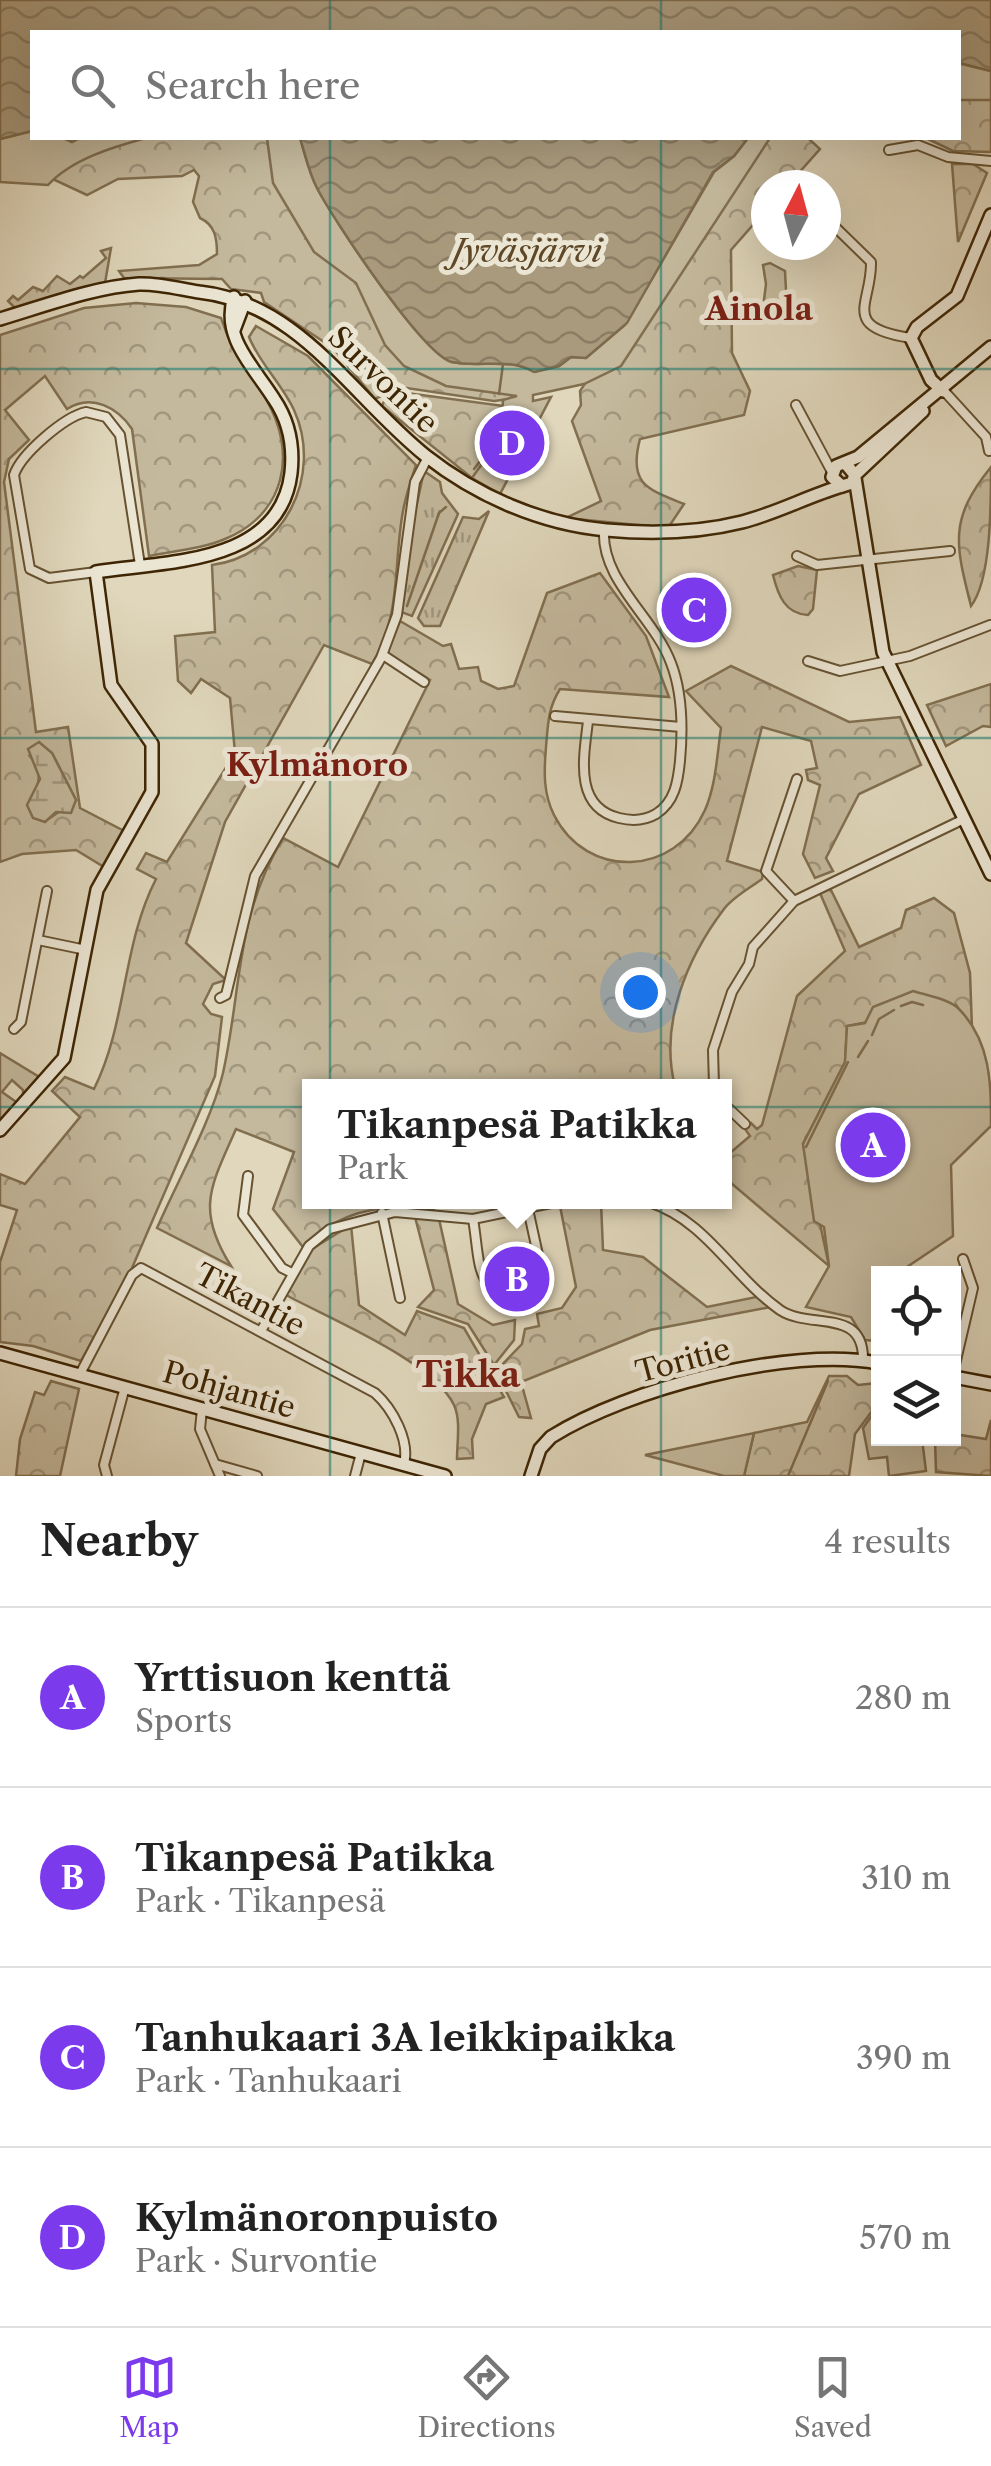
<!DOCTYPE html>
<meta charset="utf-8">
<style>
body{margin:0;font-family:"Libre Caslon Text",serif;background:#f2f2f2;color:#222}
.controls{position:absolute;right:30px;bottom:30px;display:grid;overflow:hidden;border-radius:0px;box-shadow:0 10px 40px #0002}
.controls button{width:90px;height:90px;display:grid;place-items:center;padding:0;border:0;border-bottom:2px solid #e0e0e0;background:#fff;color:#222;font:50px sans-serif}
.compass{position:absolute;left:751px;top:170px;width:90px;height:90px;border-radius:50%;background:#fff;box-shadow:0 10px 40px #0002;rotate:6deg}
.you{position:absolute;left:640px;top:992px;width:35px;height:35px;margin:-25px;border:8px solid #fff;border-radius:50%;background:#1a73e8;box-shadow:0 0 0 15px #1a73e833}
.badge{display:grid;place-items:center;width:65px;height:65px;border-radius:50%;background:#7c3aed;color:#fff;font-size:32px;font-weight:700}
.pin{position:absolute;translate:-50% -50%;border:5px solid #fff;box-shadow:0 2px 10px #0006}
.popup{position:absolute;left:302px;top:1079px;width:430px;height:130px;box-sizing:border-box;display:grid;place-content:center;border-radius:0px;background:#fff;filter:drop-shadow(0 2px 8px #0005);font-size:32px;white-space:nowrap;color:#767676}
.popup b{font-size:38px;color:#222}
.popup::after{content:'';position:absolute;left:50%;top:100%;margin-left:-20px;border:20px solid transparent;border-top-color:#fff}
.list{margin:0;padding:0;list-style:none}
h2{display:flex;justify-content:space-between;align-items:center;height:130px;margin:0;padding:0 40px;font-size:42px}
h2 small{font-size:32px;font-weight:400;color:#767676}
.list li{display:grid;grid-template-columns:65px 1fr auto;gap:30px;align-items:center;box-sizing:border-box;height:180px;padding:0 40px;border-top:2px solid #e0e0e0}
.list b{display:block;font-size:38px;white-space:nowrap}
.list p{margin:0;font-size:32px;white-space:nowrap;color:#767676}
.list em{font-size:32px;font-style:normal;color:#767676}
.icon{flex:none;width:55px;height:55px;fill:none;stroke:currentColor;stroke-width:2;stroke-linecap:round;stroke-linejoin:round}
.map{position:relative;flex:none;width:991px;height:1476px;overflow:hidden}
.search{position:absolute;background:#fff;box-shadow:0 10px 40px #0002;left:30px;right:30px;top:30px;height:110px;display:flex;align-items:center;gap:25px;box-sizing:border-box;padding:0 35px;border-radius:0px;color:#767676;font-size:38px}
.sheet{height:850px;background:#fff}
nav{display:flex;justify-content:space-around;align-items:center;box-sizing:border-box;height:140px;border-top:2px solid #e0e0e0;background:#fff;font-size:28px;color:#767676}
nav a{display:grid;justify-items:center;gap:5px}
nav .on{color:#7c3aed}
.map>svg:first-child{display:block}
.grass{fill:url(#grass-tufts);stroke:#816f50;stroke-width:2.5}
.forest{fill:url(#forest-crowns);stroke:#816f50;stroke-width:2.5;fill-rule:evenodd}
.wetland{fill:url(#wetland-marsh);stroke:#816f50;stroke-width:2.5}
.green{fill:#c4b99d;stroke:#816f50;stroke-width:2.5}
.water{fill:url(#water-waves);stroke:#7e6b4c;stroke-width:2.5}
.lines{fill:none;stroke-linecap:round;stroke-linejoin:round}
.stream{stroke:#7e6b4c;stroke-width:2.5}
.street-casing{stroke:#665231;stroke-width:12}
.secondary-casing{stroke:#3e2503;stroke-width:16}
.street{stroke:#ebe5d3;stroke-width:8}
.secondary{stroke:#ebe5d3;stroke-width:11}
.grid{fill:none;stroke:#0f766e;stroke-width:2.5;stroke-opacity:0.55}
.labels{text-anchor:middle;stroke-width:10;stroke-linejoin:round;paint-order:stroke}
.street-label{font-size:30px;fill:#3e2503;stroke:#ebe5d3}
.water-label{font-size:32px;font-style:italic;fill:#5e4828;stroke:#ebe5d3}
.neighbourhood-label{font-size:32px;font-weight:bold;fill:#7a1f14;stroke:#ebe5d3}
.quarter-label{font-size:35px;font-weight:bold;fill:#7a1f14;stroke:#ebe5d3}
</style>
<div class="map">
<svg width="991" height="1476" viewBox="0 0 991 1476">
<defs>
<pattern id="grass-tufts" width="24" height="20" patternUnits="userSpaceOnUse" patternTransform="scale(2.5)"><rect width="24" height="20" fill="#c4b99d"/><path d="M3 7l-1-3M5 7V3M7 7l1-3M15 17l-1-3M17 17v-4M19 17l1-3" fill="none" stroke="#a1967e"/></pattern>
<pattern id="forest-crowns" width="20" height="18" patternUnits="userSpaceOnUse" patternTransform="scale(2.5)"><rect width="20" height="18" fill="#c4b99d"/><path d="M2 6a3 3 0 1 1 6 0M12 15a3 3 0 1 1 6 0" fill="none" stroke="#a1967e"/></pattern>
<pattern id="wetland-marsh" width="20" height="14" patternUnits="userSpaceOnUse" patternTransform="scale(2.5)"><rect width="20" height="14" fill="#c4b99d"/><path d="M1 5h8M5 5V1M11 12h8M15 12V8" fill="none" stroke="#a1967e"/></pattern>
<pattern id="water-waves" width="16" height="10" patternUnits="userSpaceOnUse" patternTransform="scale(2.5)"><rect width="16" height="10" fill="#a99a7d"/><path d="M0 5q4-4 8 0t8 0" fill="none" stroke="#8b7d64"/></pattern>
</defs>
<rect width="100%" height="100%" fill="#e0d7bc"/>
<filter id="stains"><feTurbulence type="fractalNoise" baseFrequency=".002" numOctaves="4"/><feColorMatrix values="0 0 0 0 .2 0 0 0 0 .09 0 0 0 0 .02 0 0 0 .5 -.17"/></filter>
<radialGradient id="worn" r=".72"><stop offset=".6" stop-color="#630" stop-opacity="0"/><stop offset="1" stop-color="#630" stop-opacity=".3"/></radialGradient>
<g class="grass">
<path d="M111,248L105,283L17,310L8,301L13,296L18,300L33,287L43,291L57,276L70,284L80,276L83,278L106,258L101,251Z"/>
<path d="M424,471L440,482L442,493L458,514L412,616L401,612L407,550Z"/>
<path d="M489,511L440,626H424L418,618L463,517L479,519Z"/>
</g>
<g class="forest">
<path d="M959,95L991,98V152L953,151L926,138H958Z"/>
<path d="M32,131V138H63L72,142L80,138H300L314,183L485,362L524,366L525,397L494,401L400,387L375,399L333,348L264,302L261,293L231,289L222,279L124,278L119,271L199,265L217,254C217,238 215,225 200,218L193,202L199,176L194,170L182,176L118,179L87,195L46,176L0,139Z"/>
<path d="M748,138H808L820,149L788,185H766V210L731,250L732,353L750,391L744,415L640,439C628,484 647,489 684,504L668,528L566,518L601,501L572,421L581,405L580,391Z"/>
<path d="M952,164H973L987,173L958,242Z"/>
<path d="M136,303L186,307L221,318C231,351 250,370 266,399C298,454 285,514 225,539C202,549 173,551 149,556L132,429C118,408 92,393 67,409L45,376L5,410L29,440L9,459L4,482L36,732L68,727L80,808L126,832L104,867L76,850L22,854L0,862V335L84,308ZM52,753L76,800L50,818L36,791C40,778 41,767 30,756Z"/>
<path d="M256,326L308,356L416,465C411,480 406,495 403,511C393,565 402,614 372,664L324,645L225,822L186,943L226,980L213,984L203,1004L211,1014L222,1017L215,1076L132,1268L81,1361L33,1346L0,1342V1262L17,1210L0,1205V1174L25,1184L80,1117L52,1091L65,1077L94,1089C127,1023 122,945 156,879L137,869L146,853L167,862L235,753L230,698L201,679L191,693L178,681L175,636L215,632L212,565C283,556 324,476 294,410C282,384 260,364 249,337Z"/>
<path d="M399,392L504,406L501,438L472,478L382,406L386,397Z"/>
<path d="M991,467C991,507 991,580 971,606C955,543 949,519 991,467Z"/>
<path d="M798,566L817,570L813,609L808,615C785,614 778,595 773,575Z"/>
<path d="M600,573L646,636L669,697L560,689C548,708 548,724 546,747C544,771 543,793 554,815C587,880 675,877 705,810C716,785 717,755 721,728L686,691L731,666L849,722L900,717L921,765L859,794L826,858L833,871L815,878L803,854L820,785L808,780L806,770L817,768L811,741L762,727L727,861L763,872L762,879C750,888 733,897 724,909C687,958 659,1024 675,1086H310V1202H433L434,1210C385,1202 339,1210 303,1247L273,1209L294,1152L236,1129C211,1186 195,1209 231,1266L157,1228C178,1180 211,1122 223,1073C242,988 235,917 283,838L338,867L430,680L387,653L400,621L443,646L451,644L459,669L478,667L481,681L498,689L514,686L547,593Z"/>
<path d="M991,684V727L983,726L946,746L927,705Z"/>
<path d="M830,888L859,947L901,928L906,910L934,898L954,913L970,973L972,1029L956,1005L847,1026L845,1062L803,1144L829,1266L725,1178L724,1158L750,1136L745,1129L751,1123L757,1129L762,1125L797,996L845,951L820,893Z"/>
<path d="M0,1053L41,1078L23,1096V1090L12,1080L2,1092L19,1104L0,1125Z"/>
<path d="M572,1202H601L603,1250L643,1257L707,1307L761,1296L771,1307L650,1330L521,1382L531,1418L519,1417L496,1371L522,1344L525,1329L539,1326L537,1314L562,1308L576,1287L560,1206Z"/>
<path d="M415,1217L439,1219L458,1304L493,1325L515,1320L514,1340L494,1365L468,1324L418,1307L434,1290Z"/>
<path d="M351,1225L359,1305L405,1335L417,1311L464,1328L504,1397L486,1404L472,1439L473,1458L457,1459C457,1442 461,1420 454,1405C433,1361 330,1319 286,1295L312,1249Z"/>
<path d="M829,1376H847L858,1385L878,1383V1403L855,1434L849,1476H744L754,1433L807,1422Z"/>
<path d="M51,1381L79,1389L60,1476H16L20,1439L35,1392L44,1395Z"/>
<path d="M991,1420V1476L936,1472L935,1439L954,1438V1434L986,1439Z"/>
</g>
<path class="wetland" d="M39,742L52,753L76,800L71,813L56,812L45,822L33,818L27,805L40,779L28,749Z"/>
<g class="green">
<path d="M958,63L991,71V100H959Z"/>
<path d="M32,131V138H63L72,142L80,138H146C113,147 72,159 48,185L0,182V139Z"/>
<path d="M267,138H300C305,154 309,173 317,188C333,219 423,355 452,362C479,368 509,357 535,372L559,366L571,357L586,358L625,325L714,172L734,156L748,138H770L621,366L584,384L533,395V401L551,397L500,494L472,478L501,437L503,400L517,396L446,386L404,366L385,345L356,283L314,252L273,183Z"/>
<path d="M770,263L785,271L787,310L769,319L762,316L766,284L763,265Z"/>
<path d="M913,991C926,995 948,999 958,1008C991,1041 991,1083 991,1126L951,1165L953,1236L898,1273L878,1274L877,1341L865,1340L851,1317L806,1307L829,1266L824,1227L814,1221L803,1144L845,1062L847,1026L865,1023L873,1007Z"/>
<path d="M878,1407V1438L922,1439L926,1471L889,1476L887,1457L869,1459L863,1428Z"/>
<path d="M754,1433L744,1476H724L645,1455Z"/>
</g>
<g class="water">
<path d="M0,0H991V71L959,63L958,32H32V131L0,139Z"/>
<path d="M300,138H748L734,156L713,172L627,323L586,358L571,357L559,366L534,372C509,357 479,368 452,362C423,355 333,219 317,188C309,173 305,154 300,138Z"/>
</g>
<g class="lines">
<g class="stream">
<path d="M499,394L503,364"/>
<path d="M474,469L498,438L501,411"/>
<path d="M407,606L439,513L446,507"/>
<path d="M901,1006L912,1002L923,1005"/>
<path d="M872,1035L879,1019L894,1010"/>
<path d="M858,1057L868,1041"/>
<path d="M806,1147L848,1062"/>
<path d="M788,1476L828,1381"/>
</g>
<g class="street-casing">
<g id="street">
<path d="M889,150L918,145L948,157L991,161"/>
<path d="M826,218L871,262C872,304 839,327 911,338"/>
<path d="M945,392L986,437L989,451"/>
<path d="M796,405L832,472"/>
<path d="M797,556L817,565L950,551"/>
<path d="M96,572L49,578L30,569L14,475C21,454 64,417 86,412L106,417L120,435L140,565"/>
<path d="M383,655L424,682"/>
<path d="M808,661L840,671L910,656L990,625"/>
<path d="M555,716L681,727"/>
<path d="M588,721C584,756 573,807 619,818C631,821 644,821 656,814C675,802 678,781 680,761C683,728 683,694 671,663C654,617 601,581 604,530"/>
<path d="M794,901L766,871L797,779"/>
<path d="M38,940L86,950"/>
<path d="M220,998L226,995L255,876L381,658L397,615L415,482L428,457"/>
<path d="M14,1029L21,1022L47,891"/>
<path d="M714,1086L713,1050L732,992L749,964L753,947L794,901L964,819"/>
<path d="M724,1104L745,1124"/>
<path d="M248,1176L243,1215L282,1268L292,1273"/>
<path d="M649,1202C707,1221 732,1276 780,1310C810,1330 864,1307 863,1360"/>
<path d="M382,1213L400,1298"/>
<path d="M473,1219C481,1265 473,1302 532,1290L542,1273L528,1209"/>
<path d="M261,1331L309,1246L330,1229L395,1212L473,1219L556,1202"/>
<path d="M954,1369L973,1288L963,1259"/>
<path d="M80,1374L132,1275L141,1268L375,1393C393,1409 410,1441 404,1464"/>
<path d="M202,1409L200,1429L220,1476"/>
<path d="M215,1464L257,1476"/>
<path d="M107,1476L104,1465L125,1387"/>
<path d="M355,1476L361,1453"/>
</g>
</g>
<g class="secondary-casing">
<g id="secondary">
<path d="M0,319C44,306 94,287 139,284C157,283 180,289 199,292C300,303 351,396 426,456C477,496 541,524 606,530C651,534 698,533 742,522C777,513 808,496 842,486"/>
<path d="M234,330L245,301"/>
<path d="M943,391L931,380L911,338L917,327L957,296L991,215"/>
<path d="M845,463L855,475L852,483L842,486L832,477L836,466L858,457L991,347"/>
<path d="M855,475L923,411"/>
<path d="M855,478L883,652L991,874"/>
<path d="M0,1130L64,1058L97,890L152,792V744L111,685L96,572C166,561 280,565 291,473C294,446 289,421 274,399C254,367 221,337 234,297"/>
<path d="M0,1353L445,1476"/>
<path d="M954,1377L991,1384"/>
<path d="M531,1476L540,1449L551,1437C627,1389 789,1346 878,1363"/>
</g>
</g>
<use href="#street" class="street"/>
<use href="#secondary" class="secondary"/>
</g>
<path class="grid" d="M330,0V32M661,0V32M330,138V1476M661,138V1476M0,369H991M0,738H991M0,1107H991"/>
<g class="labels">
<g class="street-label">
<text transform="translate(383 380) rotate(44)" y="10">Survontie</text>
<text transform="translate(250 1300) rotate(28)" y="10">Tikantie</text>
<text transform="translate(683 1361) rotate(-15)" y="10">Toritie</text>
<text transform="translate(229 1390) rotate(16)" y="10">Pohjantie</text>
</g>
<g class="water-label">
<text x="527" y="262">Jyväsjärvi</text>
</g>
<g class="neighbourhood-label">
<text x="759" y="320">Ainola</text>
<text x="317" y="776">Kylmänoro</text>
</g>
<g class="quarter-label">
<text x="468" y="1387">Tikka</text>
</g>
</g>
<rect width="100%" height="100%" filter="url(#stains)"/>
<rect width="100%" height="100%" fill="url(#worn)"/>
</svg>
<div class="controls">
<button><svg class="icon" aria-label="locate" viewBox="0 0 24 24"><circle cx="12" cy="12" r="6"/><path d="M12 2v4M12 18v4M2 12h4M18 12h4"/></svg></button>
<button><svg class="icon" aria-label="layers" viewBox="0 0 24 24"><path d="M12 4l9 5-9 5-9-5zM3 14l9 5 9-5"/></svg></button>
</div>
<svg class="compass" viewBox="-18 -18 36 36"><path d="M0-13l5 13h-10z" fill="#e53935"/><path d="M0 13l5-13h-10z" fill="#767676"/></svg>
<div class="you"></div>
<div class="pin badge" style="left:873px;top:1145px">A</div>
<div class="pin badge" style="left:517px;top:1279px">B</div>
<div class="popup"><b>Tikanpesä Patikka</b>Park</div>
<div class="pin badge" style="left:694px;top:610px">C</div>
<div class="pin badge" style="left:512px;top:443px">D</div>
<div class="search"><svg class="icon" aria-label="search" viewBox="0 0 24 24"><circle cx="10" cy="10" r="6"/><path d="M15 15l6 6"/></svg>Search here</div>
</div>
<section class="sheet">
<h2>Nearby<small>4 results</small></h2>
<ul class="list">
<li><span class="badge">A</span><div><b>Yrttisuon kenttä</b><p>Sports</p></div><em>280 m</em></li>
<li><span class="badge">B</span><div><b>Tikanpesä Patikka</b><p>Park · Tikanpesä</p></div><em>310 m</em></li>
<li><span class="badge">C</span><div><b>Tanhukaari 3A leikkipaikka</b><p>Park · Tanhukaari</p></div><em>390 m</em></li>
<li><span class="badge">D</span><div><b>Kylmänoronpuisto</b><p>Park · Survontie</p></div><em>570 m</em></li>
</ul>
</section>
<nav>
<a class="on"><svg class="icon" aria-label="map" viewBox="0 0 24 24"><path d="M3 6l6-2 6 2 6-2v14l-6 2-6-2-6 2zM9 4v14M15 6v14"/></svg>Map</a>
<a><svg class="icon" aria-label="directions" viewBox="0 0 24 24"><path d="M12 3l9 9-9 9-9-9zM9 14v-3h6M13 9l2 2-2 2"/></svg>Directions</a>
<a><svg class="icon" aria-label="saved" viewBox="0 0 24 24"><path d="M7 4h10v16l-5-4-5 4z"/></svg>Saved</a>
</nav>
